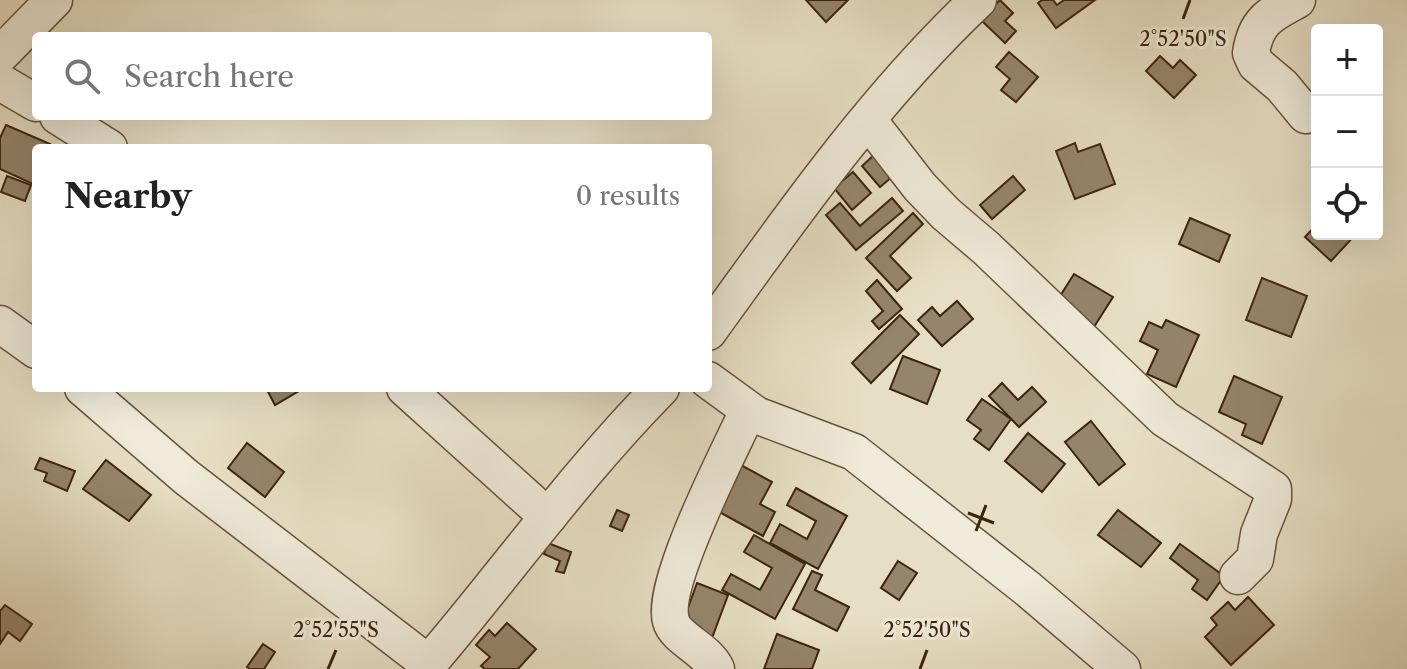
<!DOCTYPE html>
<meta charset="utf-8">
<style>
body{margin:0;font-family:"Libre Caslon Text",serif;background:#f2f2f2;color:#222}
.controls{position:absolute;right:24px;top:24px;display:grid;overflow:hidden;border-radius:8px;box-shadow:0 8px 32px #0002}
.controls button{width:72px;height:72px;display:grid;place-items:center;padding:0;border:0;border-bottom:2px solid #e0e0e0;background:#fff;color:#222;font:40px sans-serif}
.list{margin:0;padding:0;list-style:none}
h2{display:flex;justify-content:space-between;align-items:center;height:104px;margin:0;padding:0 32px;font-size:34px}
h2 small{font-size:26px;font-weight:400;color:#767676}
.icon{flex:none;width:44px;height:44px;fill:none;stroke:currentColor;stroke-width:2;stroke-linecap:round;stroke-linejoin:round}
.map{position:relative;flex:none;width:1407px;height:669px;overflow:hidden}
.search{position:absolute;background:#fff;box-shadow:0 8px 32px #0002;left:32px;top:32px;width:680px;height:88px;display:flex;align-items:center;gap:20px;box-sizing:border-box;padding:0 28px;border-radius:8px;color:#767676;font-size:30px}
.panel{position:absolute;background:#fff;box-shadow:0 8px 32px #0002;left:32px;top:144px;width:680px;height:248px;border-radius:8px}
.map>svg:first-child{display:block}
.building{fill:#95856d;stroke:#3d240e;stroke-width:2}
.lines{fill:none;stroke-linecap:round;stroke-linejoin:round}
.minor-casing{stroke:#68533c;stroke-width:39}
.minor{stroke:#efead9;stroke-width:36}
.ticks{fill:none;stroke:#3d240e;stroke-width:3}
.ticks-label{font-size:20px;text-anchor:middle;fill:#3d240e;stroke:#efead9;stroke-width:6;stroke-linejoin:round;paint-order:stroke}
</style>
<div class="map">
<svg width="1407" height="669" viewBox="0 0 1407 669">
<rect width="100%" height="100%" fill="#e7dfc5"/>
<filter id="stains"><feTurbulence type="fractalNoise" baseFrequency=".0025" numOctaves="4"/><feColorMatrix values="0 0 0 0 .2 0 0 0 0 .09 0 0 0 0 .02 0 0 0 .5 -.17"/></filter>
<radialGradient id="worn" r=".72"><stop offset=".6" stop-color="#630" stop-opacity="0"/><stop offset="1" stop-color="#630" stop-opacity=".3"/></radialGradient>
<g class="building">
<path d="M806,0H848L826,22Z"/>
<path d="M1000,0L1013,13L1005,21L1016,31L1005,43L981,20Z"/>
<path d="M1042,0H1053L1057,5L1064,0H1095L1056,28L1038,3Z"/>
<path d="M1009,52L1038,77L1016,102L1001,90L1010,79L996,67Z"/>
<path d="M1160,56L1173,68L1180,60L1196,75L1174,98L1146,71Z"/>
<path d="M6,125L50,144L48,148H36V176L33,184L0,169V138Z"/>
<path d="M1075,143L1078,152L1100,144L1115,184L1075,199L1056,151Z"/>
<path d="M874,155L893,176L880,187L862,166Z"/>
<path d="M853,172L871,193L852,210L834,188Z"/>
<path d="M7,176L31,185L25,201L1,192Z"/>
<path d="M1013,176L1025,190L992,219L980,205Z"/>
<path d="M892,198L903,211L856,250L826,215L840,203L860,226Z"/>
<path d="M913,213L923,224L890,256L911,278L897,291L866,258Z"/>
<path d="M1190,218L1230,235L1219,262L1179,244Z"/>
<path d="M1317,224V234H1356L1331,261L1305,237Z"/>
<path d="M1074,274L1113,297L1094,327L1055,304Z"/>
<path d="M1262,278L1307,296L1291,337L1246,320Z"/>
<path d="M877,280L902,309L879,329L872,321L883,311L866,291Z"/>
<path d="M957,301L973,319L942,346L918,320L932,307L940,316Z"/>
<path d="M900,315L919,334L871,383L852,363Z"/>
<path d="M1166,320L1199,335L1176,387L1147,374L1158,350L1140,341L1149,322L1162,328Z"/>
<path d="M903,356L940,370L927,404L890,389Z"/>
<path d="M1234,376L1282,397L1262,444L1242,435L1246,424L1219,412Z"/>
<path d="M1002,383L1018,400L1032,387L1046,402L1019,427L989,396Z"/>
<path d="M266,388H304L275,405Z"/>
<path d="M982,399L1011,419L989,450L974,439L981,430L967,420Z"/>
<path d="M1091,421L1125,464L1099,485L1065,442Z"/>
<path d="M1028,433L1065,464L1042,492L1005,461Z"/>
<path d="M247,443L284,472L265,497L228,468Z"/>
<path d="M40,458L75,471L67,491L44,481L47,473L35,469Z"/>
<path d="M106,460L151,495L129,521L83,489Z"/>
<path d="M739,464L772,482L760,504L775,512L763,536L714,509Z"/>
<path d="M796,488L847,516L818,569L770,543L780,524L807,539L816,521L787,505Z"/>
<path d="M617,510L629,515L622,531L610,526Z"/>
<path d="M1118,510L1161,543L1141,567L1098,535Z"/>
<path d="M754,535L805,564L775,619L722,590L731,574L760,590L772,568L744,552Z"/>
<path d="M548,543L571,552L564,573L556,571L560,561L544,554Z"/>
<path d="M1180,544L1224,576L1207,600L1192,589L1198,580L1170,558Z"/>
<path d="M898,561L917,573L899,600L881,588Z"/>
<path d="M812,571L822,575L815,590L849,607L837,631L793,609Z"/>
<path d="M697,583L728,595L712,638L681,627Z"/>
<path d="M1248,597L1274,625L1231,665L1205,637L1217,625L1211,618L1228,602L1235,610Z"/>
<path d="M5,605L32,624L20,641L8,632L0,644V611Z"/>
<path d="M507,623L536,649L518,669H485L481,666L490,657L476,645L489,630L495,636Z"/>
<path d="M777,634L819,650L812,669H764Z"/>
<path d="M263,644L275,652L264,669H250L247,667Z"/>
</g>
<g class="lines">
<g class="minor-casing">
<g id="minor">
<path d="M1297,0C1271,14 1256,20 1251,53L1256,64L1282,86L1306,115"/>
<path d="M0,55L54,0"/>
<path d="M0,82L36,103"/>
<path d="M58,116L109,148"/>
<path d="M868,120L920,187L946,214L986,248L1165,419L1273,489V499L1259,534L1255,559L1238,576"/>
<path d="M0,324L36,350"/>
<path d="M708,332C791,217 874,98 978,0"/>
<path d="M708,380L756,415L854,452L1028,589L1122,669"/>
<path d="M83,388L186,477L429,664"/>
<path d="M405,388L548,517"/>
<path d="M424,669C504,576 575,475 661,388"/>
<path d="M716,669C707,649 676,639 671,621C660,584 730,450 748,411"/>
</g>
</g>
<use href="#minor" class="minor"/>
</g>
<path class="ticks" d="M1183,19L1190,0M968,513L994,523M976,531L986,505M328,669L336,650M920,669L927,650"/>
<g class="ticks-label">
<text x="1183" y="46">2°52'50"S</text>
<text x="336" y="637">2°52'55"S</text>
<text x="927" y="637">2°52'50"S</text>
</g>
<rect width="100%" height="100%" filter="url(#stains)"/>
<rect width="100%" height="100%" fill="url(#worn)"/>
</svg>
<div class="controls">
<button>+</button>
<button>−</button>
<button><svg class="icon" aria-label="locate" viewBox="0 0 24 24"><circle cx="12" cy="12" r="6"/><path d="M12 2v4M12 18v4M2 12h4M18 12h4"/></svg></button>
</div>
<div class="search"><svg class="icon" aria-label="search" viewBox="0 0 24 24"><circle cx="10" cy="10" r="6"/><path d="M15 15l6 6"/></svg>Search here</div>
<section class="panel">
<h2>Nearby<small>0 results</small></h2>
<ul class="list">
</ul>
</section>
</div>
